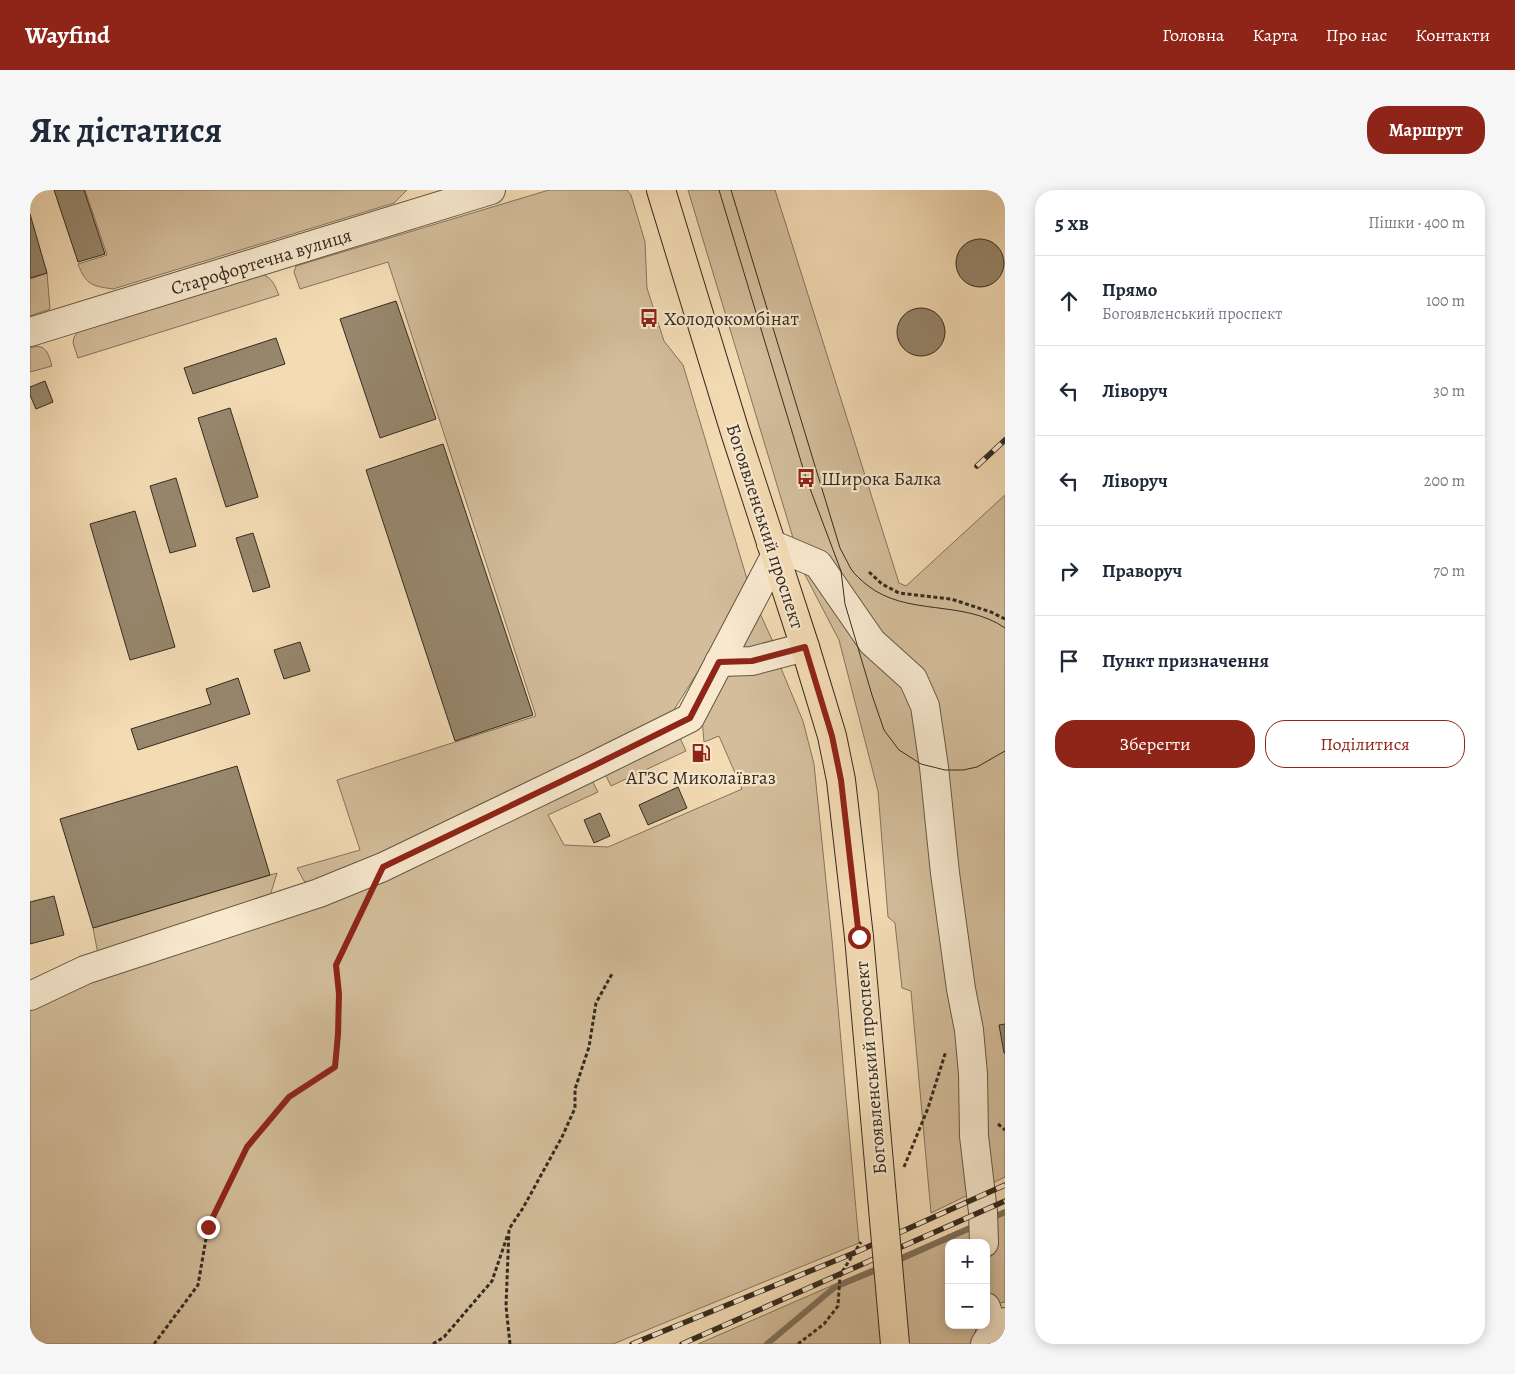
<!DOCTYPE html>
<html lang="uk">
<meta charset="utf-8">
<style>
body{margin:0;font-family:Alegreya,serif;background:#f6f6f7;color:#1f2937}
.controls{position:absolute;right:15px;bottom:15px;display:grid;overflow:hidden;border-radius:10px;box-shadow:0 2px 12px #0003}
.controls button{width:45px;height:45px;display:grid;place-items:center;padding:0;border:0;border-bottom:1px solid #e0e1e3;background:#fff;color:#1f2937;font:25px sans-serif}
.stop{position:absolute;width:15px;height:15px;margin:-11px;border:4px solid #8f2418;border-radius:50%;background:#fff}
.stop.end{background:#8f2418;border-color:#fff;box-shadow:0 1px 5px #0008}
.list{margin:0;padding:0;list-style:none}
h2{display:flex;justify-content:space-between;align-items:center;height:65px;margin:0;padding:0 20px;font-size:21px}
h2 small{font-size:16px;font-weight:400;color:#747a83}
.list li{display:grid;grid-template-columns:32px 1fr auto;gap:15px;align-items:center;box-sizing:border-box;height:90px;padding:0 20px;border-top:1px solid #e0e1e3}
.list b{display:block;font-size:19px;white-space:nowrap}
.list p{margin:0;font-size:16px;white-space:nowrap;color:#747a83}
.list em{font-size:16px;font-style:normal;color:#747a83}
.actions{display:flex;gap:10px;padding:15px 20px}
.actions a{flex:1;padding:11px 0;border:1px solid #8f2418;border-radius:20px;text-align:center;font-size:18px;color:#8f2418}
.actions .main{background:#8f2418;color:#fff}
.icon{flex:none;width:28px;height:28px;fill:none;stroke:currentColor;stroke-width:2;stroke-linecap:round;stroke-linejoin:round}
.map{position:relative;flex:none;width:975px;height:1154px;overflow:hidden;border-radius:20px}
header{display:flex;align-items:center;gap:30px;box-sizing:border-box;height:70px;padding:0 25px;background:#8f2418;color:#fff}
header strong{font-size:24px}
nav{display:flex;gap:28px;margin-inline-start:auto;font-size:18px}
.intro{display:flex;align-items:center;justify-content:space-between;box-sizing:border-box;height:120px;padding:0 30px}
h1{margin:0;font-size:35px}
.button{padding:12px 22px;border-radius:20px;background:#8f2418;color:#fff;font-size:18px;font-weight:700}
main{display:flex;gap:30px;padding:0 30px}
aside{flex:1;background:#fff;border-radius:20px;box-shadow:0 2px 12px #0003}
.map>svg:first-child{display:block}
.green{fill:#d3bd9b;stroke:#84745e}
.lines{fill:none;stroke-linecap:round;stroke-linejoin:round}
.stream{stroke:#80715b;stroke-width:6}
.building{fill:#97876d;stroke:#342b20}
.minor-casing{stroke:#645745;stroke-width:30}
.major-casing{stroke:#342b20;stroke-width:30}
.path{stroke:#342b20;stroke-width:3;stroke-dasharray:4 2.5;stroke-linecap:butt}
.minor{stroke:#f7e8ce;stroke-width:28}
.major{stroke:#f3dbb4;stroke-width:28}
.tram{stroke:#342b20;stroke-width:1}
.rail-casing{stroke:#342b20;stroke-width:5.5}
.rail{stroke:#f7e8ce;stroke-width:4;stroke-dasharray:11;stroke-linecap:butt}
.major-bridge-casing{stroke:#342b20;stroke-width:30;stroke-linecap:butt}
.major-bridge{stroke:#f3dbb4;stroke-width:28}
.route{stroke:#8f2418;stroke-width:6}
.labels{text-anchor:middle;stroke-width:4.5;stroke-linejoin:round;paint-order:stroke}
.street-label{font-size:19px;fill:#342b20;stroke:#f7e8ce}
.poi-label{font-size:19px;fill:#342b20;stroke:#f7e8ce;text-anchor:start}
</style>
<header>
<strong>Wayfind</strong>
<nav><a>Головна</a><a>Карта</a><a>Про нас</a><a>Контакти</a></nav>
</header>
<div class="intro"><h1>Як дістатися</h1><a class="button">Маршрут</a></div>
<main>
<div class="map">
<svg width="975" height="1154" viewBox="0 0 975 1154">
<rect width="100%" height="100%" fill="#f3dbb4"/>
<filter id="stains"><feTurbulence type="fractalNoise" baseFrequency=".004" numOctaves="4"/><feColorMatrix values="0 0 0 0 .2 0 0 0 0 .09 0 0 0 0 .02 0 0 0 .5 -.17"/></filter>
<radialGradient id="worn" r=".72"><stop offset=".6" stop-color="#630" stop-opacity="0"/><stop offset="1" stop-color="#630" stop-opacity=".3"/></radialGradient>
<g class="green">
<path d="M55,0H377L364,13L83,99C62,96 56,95 48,74L77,65Z"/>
<path d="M519,0H597L601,5L615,52L617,98L634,151L653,175L720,399L640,526L287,697L274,691L267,678L330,660L307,590L506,526L358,72L270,99L264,82L266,76Z"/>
<path d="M658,0H745L869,393L876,396L975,305V987L901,1023L881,801L872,798L865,733L858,727L848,601L809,450L773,381Z"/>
<path d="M17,83L20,119L0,126V89Z"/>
<path d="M234,85C243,89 245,96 249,105L48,168L43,153L44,147L48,142Z"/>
<path d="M7,156C18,158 19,166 22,176L0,182V158Z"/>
<path d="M728,419L744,454L703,465Z"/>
<path d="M748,471L773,531L784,574L802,750L829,1053L583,1154H0V815L559,585L568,602L518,625L534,655L578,657L712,599L689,546L674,552L672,529L697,484H727L742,472Z"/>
<path d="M650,548L656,561L581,596L576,586V581Z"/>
<path d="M247,683L240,706L68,764L63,738Z"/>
<path d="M975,1020V1112L969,1113L960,1106L958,1094V1028Z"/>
<path d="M950,1031L951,1053H919V1135H946L944,1154H668Z"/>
</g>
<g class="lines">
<g class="stream">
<path d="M960,1029L975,1022"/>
<path d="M864,1072L947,1035"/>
<path d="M737,1154L805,1097L851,1078"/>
</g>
</g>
<g class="building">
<path d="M24,0H54L75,64L48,72Z"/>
<path d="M0,24L17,83L0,88Z"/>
<circle cx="950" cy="73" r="24"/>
<path d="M366,111L406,229L350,248L310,129Z"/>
<circle cx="891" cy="142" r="24"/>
<path d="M246,148L255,174L163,204L154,178Z"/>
<path d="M15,191L23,212L6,219L0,205V197Z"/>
<path d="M200,218L228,307L196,317L168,228Z"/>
<path d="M413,254L503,525L425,551L336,280Z"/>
<path d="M146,288L166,356L140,363L120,296Z"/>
<path d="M105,321L145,457L100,470L60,334Z"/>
<path d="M223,343L240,397L223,402L206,348Z"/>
<path d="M270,452L280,481L254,489L244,460Z"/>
<path d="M208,488L220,524L108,560L101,539L181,514L176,499Z"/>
<path d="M207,576L240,685L63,738L30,629Z"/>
<path d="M648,597L657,618L618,635L609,615Z"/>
<path d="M570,623L580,646L564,653L554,630Z"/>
<path d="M24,706L34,745L0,754V712Z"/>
<path d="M975,834V863H974L969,835Z"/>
</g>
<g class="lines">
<g class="minor-casing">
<g id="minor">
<path d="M0,142L461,0"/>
<path d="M741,354L788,374L842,452L883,489L895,516L904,577L915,683L931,799L939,840L943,884L944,946L953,1022L954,1053"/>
<path d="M689,472L722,471L775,457"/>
<path d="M0,806L55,780L289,703L353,677L559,578L660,528L745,366"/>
<path d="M956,1117L964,1140"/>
<path d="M955,1154L964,1140L975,1132"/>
</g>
</g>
<g class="major-casing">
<path id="major" d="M631,0L705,242L775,457L802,546L811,590L829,747"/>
</g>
<g class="path">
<path d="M839,382L852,394L869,403L921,409L961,422L975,429"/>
<path d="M968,934L975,940"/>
<path d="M874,977L898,918L916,861"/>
<path d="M124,1154L168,1095L178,1037L217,957L259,907L305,877L309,844V804L306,775L337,709"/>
<path d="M403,1154L414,1147L462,1091L478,1044"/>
<path d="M480,1154L476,1116L479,1039L493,1018L532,947L545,918V899L559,857L566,813L583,782"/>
<path d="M768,1154L794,1134L808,1116L810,1085L831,1052"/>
</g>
<use href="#minor" class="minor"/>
<use href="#major" class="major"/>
<g class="tram">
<path d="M689,0L776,288L811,381L815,414L842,505L854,540L869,560L891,574L915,580H933L947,577L975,561"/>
<path d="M701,0L810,358C814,365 817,372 821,379C825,385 831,390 837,395C877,427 934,409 975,438"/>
</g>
<g class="rail-casing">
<g id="rail">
<path d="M947,276L975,250"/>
<path d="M602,1154L824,1063L975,995"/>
<path d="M652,1154L975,1011"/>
</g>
</g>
<use href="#rail" class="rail"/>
<g class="major-bridge-casing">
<path id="major-bridge" d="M829,747L865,1154"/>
</g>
<use href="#major-bridge" class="major-bridge"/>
</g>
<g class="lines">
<path class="route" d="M178,1037L217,957L259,907L305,877L308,844L309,804L306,775L353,677L559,578L660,528L689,472L722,471L775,457L802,546L811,590L829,747"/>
</g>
<defs>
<g id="bus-bare" transform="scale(1.5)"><path d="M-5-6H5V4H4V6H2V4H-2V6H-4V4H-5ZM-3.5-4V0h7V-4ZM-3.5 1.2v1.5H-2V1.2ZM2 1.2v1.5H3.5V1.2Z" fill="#8f2418" stroke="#f7e8ce" stroke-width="2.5" paint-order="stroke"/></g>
<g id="fuel-bare" transform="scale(1.5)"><path d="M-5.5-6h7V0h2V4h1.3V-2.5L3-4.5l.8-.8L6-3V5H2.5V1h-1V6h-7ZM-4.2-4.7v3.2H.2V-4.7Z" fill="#8f2418" stroke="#f7e8ce" stroke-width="2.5" paint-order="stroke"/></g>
</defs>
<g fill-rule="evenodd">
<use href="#bus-bare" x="619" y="128"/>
<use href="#bus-bare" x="776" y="288"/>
<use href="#fuel-bare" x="671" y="563"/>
</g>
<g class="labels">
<g class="street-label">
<text transform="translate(231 71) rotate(-17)" y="7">Старофортечна вулиця</text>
<text transform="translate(736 336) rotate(72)" y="7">Богоявленський проспект</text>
<text transform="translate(840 878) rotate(-95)" y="7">Богоявленський проспект</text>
</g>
<g class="poi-label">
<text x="634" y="135">Холодокомбінат</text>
<text x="791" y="295">Широка Балка</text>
<text x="671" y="594" text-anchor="middle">АГЗС Миколаївгаз</text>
</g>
</g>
<rect width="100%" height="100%" filter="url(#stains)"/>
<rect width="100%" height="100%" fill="url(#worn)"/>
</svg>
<div class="controls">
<button>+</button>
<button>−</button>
</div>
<div class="stop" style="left:829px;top:747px"></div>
<div class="stop end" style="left:178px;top:1037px"></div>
</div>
<aside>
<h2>5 хв<small>Пішки · 400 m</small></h2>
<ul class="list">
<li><svg class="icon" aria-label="ahead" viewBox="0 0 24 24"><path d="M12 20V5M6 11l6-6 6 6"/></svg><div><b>Прямо</b><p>Богоявленський проспект</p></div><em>100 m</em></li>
<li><svg class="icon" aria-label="left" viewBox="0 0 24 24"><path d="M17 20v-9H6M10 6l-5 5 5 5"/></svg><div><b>Ліворуч</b></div><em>30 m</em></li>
<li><svg class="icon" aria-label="left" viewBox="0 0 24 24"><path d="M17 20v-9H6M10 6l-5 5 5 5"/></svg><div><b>Ліворуч</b></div><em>200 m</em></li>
<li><svg class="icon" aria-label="right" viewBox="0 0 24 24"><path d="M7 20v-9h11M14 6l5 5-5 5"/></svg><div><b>Праворуч</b></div><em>70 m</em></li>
<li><svg class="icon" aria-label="arrive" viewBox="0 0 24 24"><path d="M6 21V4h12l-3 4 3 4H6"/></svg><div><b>Пункт призначення</b></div></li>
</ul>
<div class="actions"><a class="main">Зберегти</a><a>Поділитися</a></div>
</aside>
</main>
